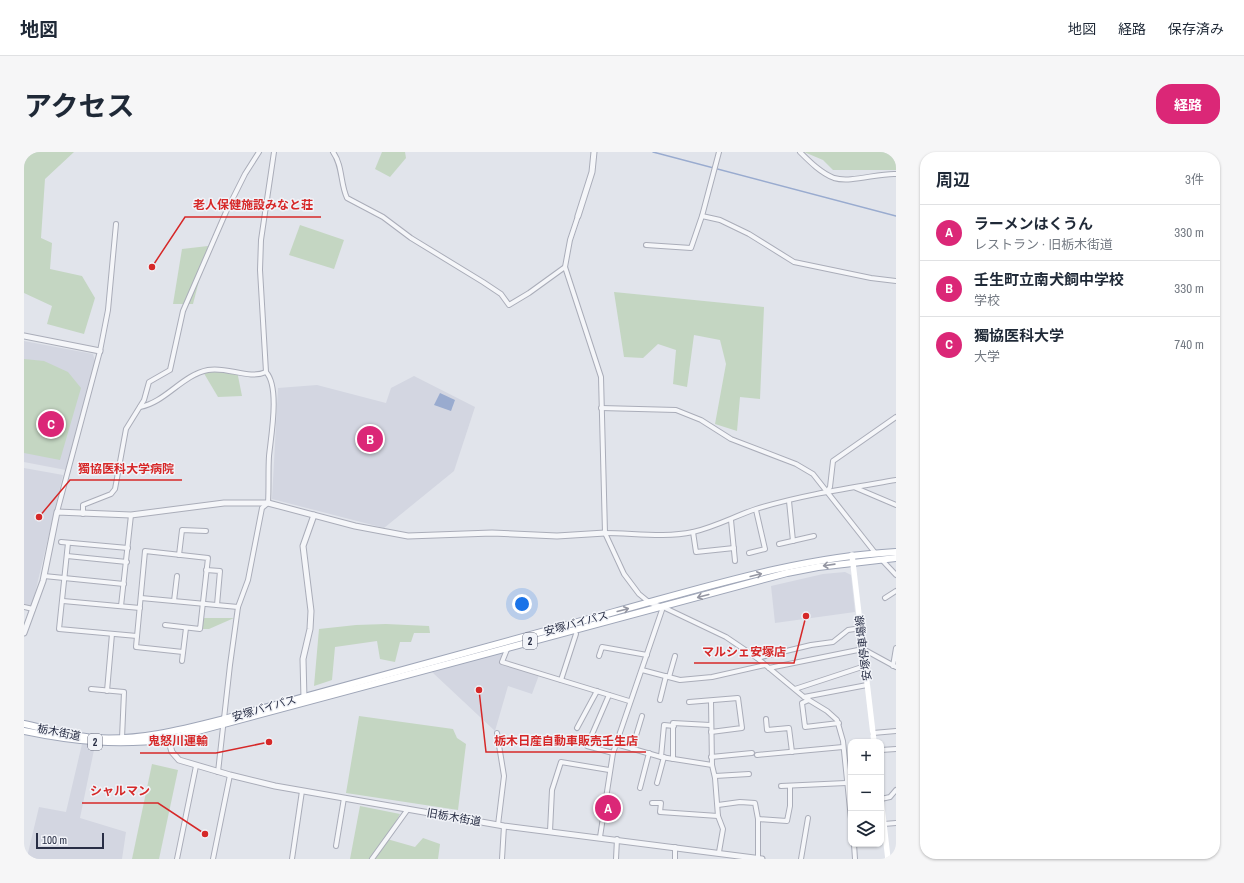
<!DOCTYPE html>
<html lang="ja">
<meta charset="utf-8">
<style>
body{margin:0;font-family:"Archivo Narrow","Noto Sans JP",sans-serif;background:#f6f6f7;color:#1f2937}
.controls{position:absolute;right:12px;bottom:12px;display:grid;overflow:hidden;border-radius:8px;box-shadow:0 1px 3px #0004}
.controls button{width:36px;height:36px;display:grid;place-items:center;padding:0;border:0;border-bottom:1px solid #e0e1e3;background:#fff;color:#1f2937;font:20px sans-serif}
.scale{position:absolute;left:12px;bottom:10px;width:68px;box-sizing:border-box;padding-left:4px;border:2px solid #282e45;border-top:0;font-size:11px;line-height:14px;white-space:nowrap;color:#282e45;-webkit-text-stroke:3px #f1f3f8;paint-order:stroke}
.you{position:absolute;left:498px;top:452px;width:14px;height:14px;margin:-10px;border:3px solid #fff;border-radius:50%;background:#1a73e8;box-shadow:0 0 0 6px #1a73e833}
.badge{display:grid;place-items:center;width:26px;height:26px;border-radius:50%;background:#db2777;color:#fff;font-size:13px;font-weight:700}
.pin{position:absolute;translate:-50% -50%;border:2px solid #fff;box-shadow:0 1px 4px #0006}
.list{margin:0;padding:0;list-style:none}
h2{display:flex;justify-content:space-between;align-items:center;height:52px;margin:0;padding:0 16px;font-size:17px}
h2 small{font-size:13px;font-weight:400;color:#747a83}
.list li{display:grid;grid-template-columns:26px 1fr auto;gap:12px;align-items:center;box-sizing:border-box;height:56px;padding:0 16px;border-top:1px solid #e0e1e3}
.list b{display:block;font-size:15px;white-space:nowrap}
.list p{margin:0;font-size:13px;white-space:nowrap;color:#747a83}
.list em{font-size:13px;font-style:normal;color:#747a83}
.icon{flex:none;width:22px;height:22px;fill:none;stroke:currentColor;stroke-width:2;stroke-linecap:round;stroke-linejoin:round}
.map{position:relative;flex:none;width:872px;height:707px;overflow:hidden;border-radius:16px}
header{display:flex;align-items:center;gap:24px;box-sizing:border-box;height:56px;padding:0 20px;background:#fff;border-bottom:1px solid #e0e1e3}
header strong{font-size:19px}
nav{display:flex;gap:22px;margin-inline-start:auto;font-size:14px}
.intro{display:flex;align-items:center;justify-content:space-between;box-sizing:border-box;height:96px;padding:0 24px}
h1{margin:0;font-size:28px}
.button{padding:10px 18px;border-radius:16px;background:#db2777;color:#fff;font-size:14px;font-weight:700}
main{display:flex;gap:24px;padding:0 24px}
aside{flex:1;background:#fff;border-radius:16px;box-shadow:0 1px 3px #0004}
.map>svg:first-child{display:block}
.built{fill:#d3d6e1}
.green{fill:#c4d6c2}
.water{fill:#99abcf}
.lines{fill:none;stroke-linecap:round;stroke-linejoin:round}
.stream{stroke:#99abcf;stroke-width:1.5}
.minor-casing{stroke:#aaadb9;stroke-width:6}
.tertiary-casing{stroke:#aaadb9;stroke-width:7}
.primary-casing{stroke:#9fa6b8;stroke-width:8}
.minor{stroke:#f5f6f9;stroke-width:4}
.tertiary{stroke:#f5f6f9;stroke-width:5}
.secondary{stroke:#fff;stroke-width:5.5}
.primary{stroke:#fff;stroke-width:6}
.oneway{stroke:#9496a2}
.labels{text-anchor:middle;stroke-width:3;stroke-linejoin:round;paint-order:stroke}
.shield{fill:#f1f3f8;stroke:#64697b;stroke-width:1}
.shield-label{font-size:10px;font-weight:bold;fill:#282e45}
.street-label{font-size:11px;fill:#282e45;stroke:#f1f3f8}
.leader{fill:none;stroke:#d62828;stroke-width:1.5}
.callout-dot{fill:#d62828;stroke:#f1f3f8;stroke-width:1.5}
.callout-label{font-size:12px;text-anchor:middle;font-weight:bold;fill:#d62828;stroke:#f1f3f8;stroke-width:3;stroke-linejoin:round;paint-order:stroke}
</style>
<header>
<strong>地図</strong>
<nav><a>地図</a><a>経路</a><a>保存済み</a></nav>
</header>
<div class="intro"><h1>アクセス</h1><a class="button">経路</a></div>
<main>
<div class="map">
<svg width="872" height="707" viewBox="0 0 872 707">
<rect width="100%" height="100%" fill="#e1e4eb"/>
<g class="built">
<path d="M0,189L69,202L71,209L65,235L42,318L0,310Z"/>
<path d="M390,224L451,255L430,319L360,376L248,347L254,236L293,233L362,251L367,236Z"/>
<path d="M0,316L39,323L8,454L0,452Z"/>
<path d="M821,420L827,423L831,460L751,471L747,434L799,422Z"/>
<path d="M481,499L478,510L515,523L508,542L484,534L471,579L408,520Z"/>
<path d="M58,592L71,593L56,666L102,680L98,707H12L3,705L15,655L42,660Z"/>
</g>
<g class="green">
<path d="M0,0H50L21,27L17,86L28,91L26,117L58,124L71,146L60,182L23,172L28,154L0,141Z"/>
<path d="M358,0H381L382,6L366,25L351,17Z"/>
<path d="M780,0H872V18H809L799,8Z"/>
<path d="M276,73L320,88L310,117L265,103Z"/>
<path d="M184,94L169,152H149L158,97Z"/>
<path d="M590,140L740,155L736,247L716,245L713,279L691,272L702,212L696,188L670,183L663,235L649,232L652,198L634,192L619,206L600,205Z"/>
<path d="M0,207L20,209L44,220L57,236L36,308L0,301Z"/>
<path d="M178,218L213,219L218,244L194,245Z"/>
<path d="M179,466H210L185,477H179Z"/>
<path d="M362,472L405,474L406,481H390L387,490H376L371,510L356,507L353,489L311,495L308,528L290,534L295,477L332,473Z"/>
<path d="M335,564L429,577L433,586L442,592L434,658L322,641Z"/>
<path d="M128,612L154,618L135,707H108Z"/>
<path d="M336,654L376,662L363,687L391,695L399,686L416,692L414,707H326Z"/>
</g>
<path class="water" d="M416,241L431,248L427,259L410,253Z"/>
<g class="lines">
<path class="stream" d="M629,0L872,64"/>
<g class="minor-casing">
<g id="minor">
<path d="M309,0C319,14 316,31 323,46L359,65L387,86L459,130L477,142L485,153L505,141L541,115"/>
<path d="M776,0C786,10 797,21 810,26C827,31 854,21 872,22"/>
<path d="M554,64L546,88L541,115L577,225L581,381L600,422L615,442L626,451L639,455L702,485L733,506"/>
<path d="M678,64L696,68L725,82L770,110L847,126L872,129"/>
<path d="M622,93L667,96L678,64L695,0"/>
<path d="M116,255C142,250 158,223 184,218C203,214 225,228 242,220"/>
<path d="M577,256L652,258L677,268L707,287L772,312L789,322L852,402"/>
<path d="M832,336L872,353"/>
<path d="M803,340L806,335L809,309L872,265"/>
<path d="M765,349L769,389"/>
<path d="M33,360L76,199L84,158L92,72"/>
<path d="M59,362V353L87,342L91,337L102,277L120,248L125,230L146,218L159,159L202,60L221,22L235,0"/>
<path d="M707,368L711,409"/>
<path d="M669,380L672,400L710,396"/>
<path d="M581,381C609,381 641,386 669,380C691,375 711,364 732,357C777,343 825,336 872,328"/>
<path d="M37,390L104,396"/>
<path d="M44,391L35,477L113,484"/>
<path d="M755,392L790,384"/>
<path d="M725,401L741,397L732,358"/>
<path d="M155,403L158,378L182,379"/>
<path d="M43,404L103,410"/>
<path d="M857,407L872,423"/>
<path d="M182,418L196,419L193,453"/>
<path d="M20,424L100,432"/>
<path d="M117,446L214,455"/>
<path d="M861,446L872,439"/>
<path d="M39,449L116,456"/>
<path d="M150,449L153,424"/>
<path d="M97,454L107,363"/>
<path d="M0,455L9,457"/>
<path d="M141,473L176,477L184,406L121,399L112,495L159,500"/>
<path d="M484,495L478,510L605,549"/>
<path d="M575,504L578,495L623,503"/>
<path d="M158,509L162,476"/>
<path d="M869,514L872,496"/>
<path d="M745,516L839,497L872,515"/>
<path d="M618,518L656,528L688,525L741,513"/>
<path d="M645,525L651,504"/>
<path d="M537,528L552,482"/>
<path d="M67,537L100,540L98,586"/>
<path d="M771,537L841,514"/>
<path d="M83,539L88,482"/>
<path d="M585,543L563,594L589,601"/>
<path d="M780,545L843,533"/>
<path d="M636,548L642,524"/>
<path d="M785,548L778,551L781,575L815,571"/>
<path d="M687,549L688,613"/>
<path d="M665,550L714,546L718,576L687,580"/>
<path d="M742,567L743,578L765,576L768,600"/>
<path d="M553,576L573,539"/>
<path d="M473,581L480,624L474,673"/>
<path d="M849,581L872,579"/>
<path d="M592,592L637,605L688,613L691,626L694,664L699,677L695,700"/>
<path d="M608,597L618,564"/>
<path d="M857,598L872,597"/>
<path d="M733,603L819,595"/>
<path d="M637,605L640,573L650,574"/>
<path d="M687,605L728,601"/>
<path d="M649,607V571L686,573"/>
<path d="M194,620L206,513L214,455L224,428L238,356L244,351C245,335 244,320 245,304C247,284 256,235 242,220L236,118L237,88L250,0"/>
<path d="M691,624L725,622"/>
<path d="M633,631L640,605"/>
<path d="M757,634L822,631"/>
<path d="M616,636L625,601"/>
<path d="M857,647L866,645L872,638"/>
<path d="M628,651H637L636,660L694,664"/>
<path d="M694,653L716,650L731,651L734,667V706"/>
<path d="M734,667L763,669L766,654V634"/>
<path d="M827,667L819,589L813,568L803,559L780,545L733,506L787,493L809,490L824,478L837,476"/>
<path d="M860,672L872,671"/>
<path d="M526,679L528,638L537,610L585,618"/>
<path d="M576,685L589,601L639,455"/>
<path d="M830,692L831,707"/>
<path d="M312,694L320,646"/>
<path d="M153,707L172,614"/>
<path d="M189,707L206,623"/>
<path d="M268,707L278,639"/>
<path d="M348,707L384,657"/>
<path d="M478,707L480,674"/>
<path d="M592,707L593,687"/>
<path d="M651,707V695"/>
<path d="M777,707L784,666"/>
</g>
</g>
<g class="tertiary-casing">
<g id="tertiary">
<path d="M554,64L568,20L570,0"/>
<path d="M0,184L76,199"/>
<path d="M0,481L19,429L33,360L107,363L200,351H244L331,374L384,384L468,381L533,384L581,381"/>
<path d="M280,547L279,507L286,477L287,459L279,394L290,363"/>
<path d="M143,583L148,600L155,608L206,623L251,634L480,674L738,707"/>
</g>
</g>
<g class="primary-casing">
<g id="primary">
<path d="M0,572C23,577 46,584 70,586C115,589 157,578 200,567C330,531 460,495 590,460C682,435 776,405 872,400"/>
<path d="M0,579C48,589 94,594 144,587L763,421L794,415L872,406"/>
</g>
</g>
<use href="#minor" class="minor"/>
<use href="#tertiary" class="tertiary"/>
<g class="secondary">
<path d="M828,403L850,590"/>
<path d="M857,647L864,707"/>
</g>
<use href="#primary" class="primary"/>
</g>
<defs><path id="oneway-shaft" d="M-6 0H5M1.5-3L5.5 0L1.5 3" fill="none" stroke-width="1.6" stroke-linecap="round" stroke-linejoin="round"/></defs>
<g class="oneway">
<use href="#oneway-shaft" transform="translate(805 413) rotate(172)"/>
<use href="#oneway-shaft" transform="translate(732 423) rotate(-14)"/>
<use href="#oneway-shaft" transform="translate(679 444) rotate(165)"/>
<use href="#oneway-shaft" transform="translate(599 458) rotate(-15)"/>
</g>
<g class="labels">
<g class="shield">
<rect x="499" y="481" width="14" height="16" rx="3"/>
<rect x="64" y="582" width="14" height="16" rx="3"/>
</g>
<g class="shield-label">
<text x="506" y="493">2</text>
<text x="71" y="594">2</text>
</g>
<g class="street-label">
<text transform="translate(552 471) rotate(-15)" y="4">安塚バイパス</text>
<text transform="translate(839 496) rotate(-97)" y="4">安塚停車場線</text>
<text transform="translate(240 556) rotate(-16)" y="4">安塚バイパス</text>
<text transform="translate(35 580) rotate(11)" y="4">栃木街道</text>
<text transform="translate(430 665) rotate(10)" y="4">旧栃木街道</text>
</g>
</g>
<path class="leader" d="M128 115L161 65H297M15 365L46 328H158M782 464L770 511H670M455 538L462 600H622M245 590L192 601H116M181 682L134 651H58"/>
<g class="callout-dot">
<circle cx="128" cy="115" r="4"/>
<circle cx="15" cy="365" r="4"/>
<circle cx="782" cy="464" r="4"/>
<circle cx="455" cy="538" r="4"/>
<circle cx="245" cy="590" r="4"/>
<circle cx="181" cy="682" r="4"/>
</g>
<g class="callout-label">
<text x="229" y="57">老人保健施設みなと荘</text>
<text x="102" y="321">獨協医科大学病院</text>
<text x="720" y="504">マルシェ安塚店</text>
<text x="542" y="593">栃木日産自動車販売壬生店</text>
<text x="154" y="593">鬼怒川運輸</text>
<text x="96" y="643">シャルマン</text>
</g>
</svg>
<div class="controls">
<button>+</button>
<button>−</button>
<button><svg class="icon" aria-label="layers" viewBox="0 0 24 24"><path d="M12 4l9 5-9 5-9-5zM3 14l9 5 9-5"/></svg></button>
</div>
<div class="scale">100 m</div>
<div class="you"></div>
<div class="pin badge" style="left:584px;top:656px">A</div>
<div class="pin badge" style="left:346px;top:287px">B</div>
<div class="pin badge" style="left:27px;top:272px">C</div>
</div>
<aside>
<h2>周辺<small>3件</small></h2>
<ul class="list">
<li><span class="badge">A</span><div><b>ラーメンはくうん</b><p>レストラン · 旧栃木街道</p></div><em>330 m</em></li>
<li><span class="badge">B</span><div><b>壬生町立南犬飼中学校</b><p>学校</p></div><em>330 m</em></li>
<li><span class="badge">C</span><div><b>獨協医科大学</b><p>大学</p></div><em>740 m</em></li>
</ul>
</aside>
</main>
